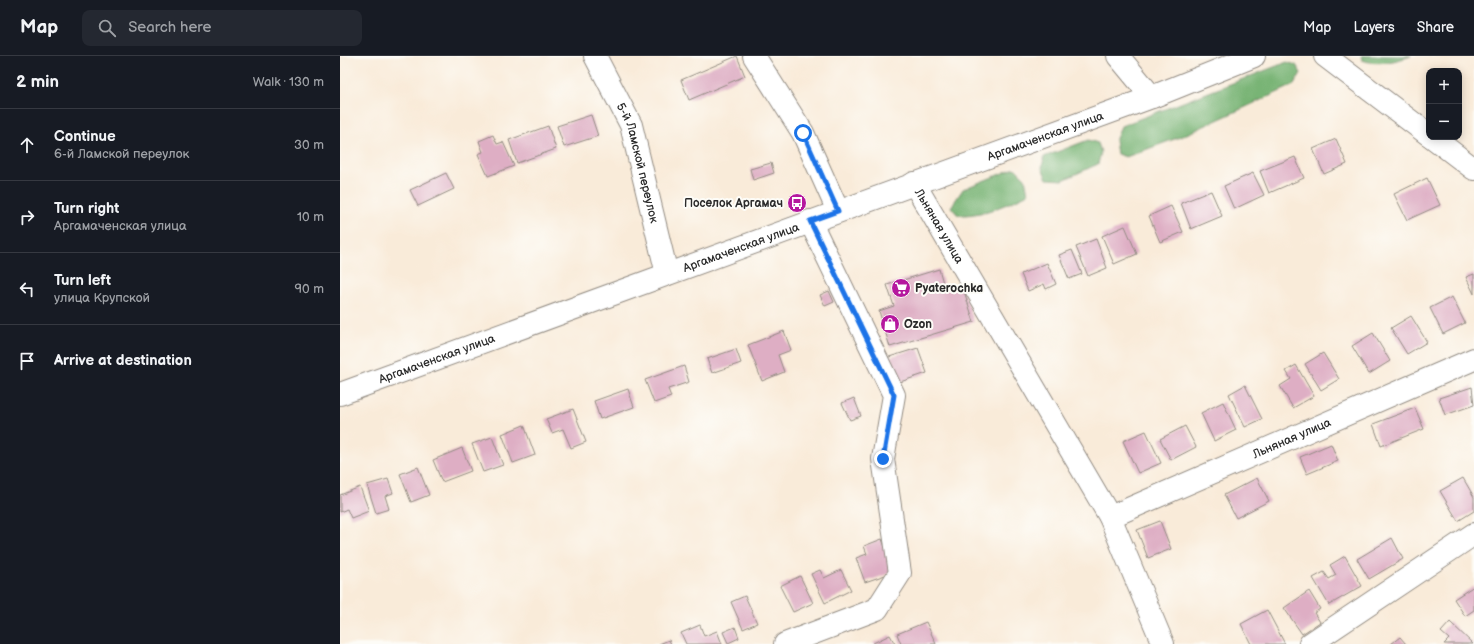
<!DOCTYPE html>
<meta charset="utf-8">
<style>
body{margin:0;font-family:"Balsamiq Sans",sans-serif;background:#242831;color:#f1f3f6}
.controls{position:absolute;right:12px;top:12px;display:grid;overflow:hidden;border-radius:8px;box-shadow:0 2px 10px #0003}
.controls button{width:36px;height:36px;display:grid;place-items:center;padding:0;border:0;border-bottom:1px solid #363941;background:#171b24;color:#f1f3f6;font:20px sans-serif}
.stop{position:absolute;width:12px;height:12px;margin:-9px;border:3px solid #1a73e8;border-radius:50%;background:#fff}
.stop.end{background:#1a73e8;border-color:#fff;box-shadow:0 1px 4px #0008}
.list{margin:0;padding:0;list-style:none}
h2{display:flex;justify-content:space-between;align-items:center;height:52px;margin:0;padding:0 16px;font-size:17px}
h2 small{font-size:13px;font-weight:400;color:#9ea1a6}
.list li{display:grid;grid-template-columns:26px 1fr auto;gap:12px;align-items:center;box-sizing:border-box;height:72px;padding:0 16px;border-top:1px solid #363941}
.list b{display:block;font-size:15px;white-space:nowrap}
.list p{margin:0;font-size:13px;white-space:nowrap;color:#9ea1a6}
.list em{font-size:13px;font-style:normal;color:#9ea1a6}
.icon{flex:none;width:22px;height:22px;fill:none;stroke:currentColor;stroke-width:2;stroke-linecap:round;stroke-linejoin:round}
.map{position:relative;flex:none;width:1134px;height:588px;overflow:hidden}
header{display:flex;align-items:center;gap:24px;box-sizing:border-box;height:56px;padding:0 20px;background:#171b24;border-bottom:1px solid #363941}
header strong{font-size:19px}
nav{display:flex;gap:22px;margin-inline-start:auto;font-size:14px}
.search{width:280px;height:36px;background:#242831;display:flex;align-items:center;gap:10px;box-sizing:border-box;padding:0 14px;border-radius:8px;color:#9ea1a6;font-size:15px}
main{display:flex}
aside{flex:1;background:#171b24}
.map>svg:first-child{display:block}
.forest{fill:#78b474;stroke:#527050}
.building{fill:#deaec4}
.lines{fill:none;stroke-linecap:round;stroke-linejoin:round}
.minor-casing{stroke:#928b82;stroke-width:24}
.major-casing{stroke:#928b82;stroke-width:24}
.minor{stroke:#fff;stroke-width:22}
.major{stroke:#fff;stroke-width:22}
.route{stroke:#1a73e8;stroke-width:5}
.labels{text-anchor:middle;stroke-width:4;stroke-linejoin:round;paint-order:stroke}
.street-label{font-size:12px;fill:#2b2b2b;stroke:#fdfcf7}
.poi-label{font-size:12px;font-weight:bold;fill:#2b2b2b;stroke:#fdfcf7;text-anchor:start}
</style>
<header>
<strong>Map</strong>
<div class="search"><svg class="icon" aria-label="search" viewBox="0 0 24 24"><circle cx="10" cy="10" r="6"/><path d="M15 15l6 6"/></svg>Search here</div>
<nav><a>Map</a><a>Layers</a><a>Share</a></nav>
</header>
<main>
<aside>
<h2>2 min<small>Walk · 130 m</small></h2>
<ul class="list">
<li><svg class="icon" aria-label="ahead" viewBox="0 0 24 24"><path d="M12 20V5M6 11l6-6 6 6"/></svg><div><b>Continue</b><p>6-й Ламской переулок</p></div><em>30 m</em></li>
<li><svg class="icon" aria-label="right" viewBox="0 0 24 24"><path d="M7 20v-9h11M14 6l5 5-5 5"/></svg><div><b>Turn right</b><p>Аргамаченская улица</p></div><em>10 m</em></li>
<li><svg class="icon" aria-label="left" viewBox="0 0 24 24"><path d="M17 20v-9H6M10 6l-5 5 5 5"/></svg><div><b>Turn left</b><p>улица Крупской</p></div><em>90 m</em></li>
<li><svg class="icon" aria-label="arrive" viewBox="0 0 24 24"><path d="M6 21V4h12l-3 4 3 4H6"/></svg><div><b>Arrive at destination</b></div></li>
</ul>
</aside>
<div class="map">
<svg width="1134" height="588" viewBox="0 0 1134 588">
<rect width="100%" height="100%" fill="#fdfcf7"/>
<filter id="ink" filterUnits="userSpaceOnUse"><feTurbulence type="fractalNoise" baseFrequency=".025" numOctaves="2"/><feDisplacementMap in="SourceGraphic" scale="8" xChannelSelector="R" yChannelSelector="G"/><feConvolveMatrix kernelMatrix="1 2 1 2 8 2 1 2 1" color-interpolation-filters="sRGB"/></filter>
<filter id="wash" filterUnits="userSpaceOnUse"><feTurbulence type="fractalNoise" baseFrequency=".012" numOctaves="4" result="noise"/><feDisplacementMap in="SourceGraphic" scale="16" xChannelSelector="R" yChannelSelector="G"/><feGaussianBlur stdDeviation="0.9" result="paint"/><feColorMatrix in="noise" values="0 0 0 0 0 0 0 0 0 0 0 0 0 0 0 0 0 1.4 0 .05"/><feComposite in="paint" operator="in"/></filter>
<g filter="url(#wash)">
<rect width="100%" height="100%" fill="#f9ebd9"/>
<g class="forest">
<path d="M1021,0H1071C1056,5 1037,10 1022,4Z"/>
<path d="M947,6L956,9L961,17L954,29L840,81L786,101L777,98L775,85L781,70Z"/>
<path d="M748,84L758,87L761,96L758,108L723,124L707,123L702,112L704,101Z"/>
<path d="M675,112L685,122L688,138C666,149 643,160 618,159L611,151L623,133Z"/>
</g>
<g id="blocks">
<g class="building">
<path d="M397,0L405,20L349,44L341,24Z"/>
<path d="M251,59L258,80L224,91L217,70Z"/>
<path d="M208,70L216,93L177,107L169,84Z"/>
<path d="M153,79L157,88L163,86L174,110L148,120L138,98L143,96L139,85Z"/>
<path d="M996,83L1007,108L984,118L973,93Z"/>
<path d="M955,101L964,122L929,137L920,115Z"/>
<path d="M431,107L434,117L413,124L410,113Z"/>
<path d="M106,117L114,133L78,150L70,134Z"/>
<path d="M913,117L924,139L894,153L884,130Z"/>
<path d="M1087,122L1100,149L1067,164L1054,138Z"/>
<path d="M871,135L882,160L851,173L841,147Z"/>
<path d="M831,150L843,176L820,186L809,160Z"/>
<path d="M785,170L797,198L774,208L762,180Z"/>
<path d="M756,183L767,212L748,220L736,191Z"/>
<path d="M732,194L742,218L729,223L719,199Z"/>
<path d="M707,207L716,228L706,233L704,228L688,235L681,218Z"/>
<path d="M599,213L605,234L622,229L634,266L550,291L539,255L554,250L547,229Z"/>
<path d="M1134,218V238L1126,221Z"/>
<path d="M489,235L494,246L485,250L480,239Z"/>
<path d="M1112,241L1125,267L1103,278L1090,252Z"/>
<path d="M1071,260L1087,286L1067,298L1051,272Z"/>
<path d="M444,275L451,294L438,299L444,316L422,325L408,289Z"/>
<path d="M1033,277L1050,305L1029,318L1012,290Z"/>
<path d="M578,292L587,317L554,328L546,302Z"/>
<path d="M396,293L401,307L372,317L367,303Z"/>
<path d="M983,297L999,323L981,334L965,308Z"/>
<path d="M956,309L974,340L953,352L940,330L951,323L946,315Z"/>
<path d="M344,310L349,326L328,333L331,341L314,347L305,324Z"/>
<path d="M905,329L922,363L905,371L889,338Z"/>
<path d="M1132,331L1134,349L1105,359L1099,342Z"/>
<path d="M288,333L294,351L260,363L254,345Z"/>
<path d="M514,342L521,360L510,364L502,347Z"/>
<path d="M883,346L896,374L874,385L861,357Z"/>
<path d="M1075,352L1084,373L1041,390L1033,368Z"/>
<path d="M233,353L246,386L231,392L223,373L212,377L206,363Z"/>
<path d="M184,369L195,399L173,407L162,378Z"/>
<path d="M845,370L856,391L831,404L820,383Z"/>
<path d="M806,375L821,407L798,417L783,385Z"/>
<path d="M152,381L163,409L143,416L132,388Z"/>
<path d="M991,388L998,405L967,418L960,401Z"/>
<path d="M122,392L131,415L102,426L93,404Z"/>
<path d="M78,411L89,439L71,446L60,418Z"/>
<path d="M917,422L929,445L896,462L884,439Z"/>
<path d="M1123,422L1134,441V455L1118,465L1100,435Z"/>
<path d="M48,423L53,437L45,440L49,453L36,457L27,429Z"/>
<path d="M20,431L29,455L11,462L7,453L0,456V439Z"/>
<path d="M820,465L831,493L808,502L797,474Z"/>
<path d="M1052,482L1063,503L1029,523L1017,503Z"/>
<path d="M542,483L554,516L525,526L516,502L527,498L524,490Z"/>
<path d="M1005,500L1022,530L989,549L973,522L984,516L989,523L996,519L990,509Z"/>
<path d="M480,514L484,522L501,514L511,534L485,547L471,518Z"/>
<path d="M460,520L473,547L453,556L440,530Z"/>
<path d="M1134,530V554L1125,560L1114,543Z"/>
<path d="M969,535L980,553L974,557L980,566L962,578L944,552Z"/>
<path d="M405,540L417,567L403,573L391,546Z"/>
<path d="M927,554L945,588H911L901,568Z"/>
<path d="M586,566L596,588H561L557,578Z"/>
<path d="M1110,566L1133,588H1104L1109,583L1101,576Z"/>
<path d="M360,569L364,580L377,575L382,588H346L341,577Z"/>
<path d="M395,571L399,582L388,587L383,576Z"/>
<path d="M550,579L555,588H534L533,587Z"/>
<path d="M1060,581L1066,588H1051Z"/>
<path d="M329,584L331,588H319Z"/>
</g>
</g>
</g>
<g filter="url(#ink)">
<use href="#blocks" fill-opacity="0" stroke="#928b82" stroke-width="1"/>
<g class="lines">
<g class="minor-casing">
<g id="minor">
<path id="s1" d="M255,0L291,69L327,218"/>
<path d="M414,0L463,77L498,155"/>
<path d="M778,0L812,41"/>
<path d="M985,0L1089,79"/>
<path d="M1092,81L1134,113"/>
<path id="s2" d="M574,127L770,461L823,588"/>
<path id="s3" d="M770,461L1134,303"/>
<path d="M445,588L537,553L560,517L543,403L554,339L470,165"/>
<path d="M970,588L1134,478"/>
</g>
</g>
<g class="major-casing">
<g id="major">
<path id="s4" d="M0,338L812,41L914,0"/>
</g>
</g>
<use href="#minor" class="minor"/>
<use href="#major" class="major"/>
</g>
</g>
<g class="lines" filter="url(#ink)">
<path class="route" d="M463,77L498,155L470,165L554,339L543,403"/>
</g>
<defs>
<g id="bus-disc" transform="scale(1)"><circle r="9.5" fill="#b5179e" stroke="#fdfcf7"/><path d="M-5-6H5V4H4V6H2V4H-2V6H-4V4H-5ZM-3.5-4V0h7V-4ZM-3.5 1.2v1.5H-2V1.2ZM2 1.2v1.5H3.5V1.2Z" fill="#fff"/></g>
<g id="supermarket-disc" transform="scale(1)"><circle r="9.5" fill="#b5179e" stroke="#fdfcf7"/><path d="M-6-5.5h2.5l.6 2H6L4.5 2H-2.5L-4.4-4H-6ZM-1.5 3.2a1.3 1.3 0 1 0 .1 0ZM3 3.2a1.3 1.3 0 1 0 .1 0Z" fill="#fff"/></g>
<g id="shop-disc" transform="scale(1)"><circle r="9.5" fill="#b5179e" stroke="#fdfcf7"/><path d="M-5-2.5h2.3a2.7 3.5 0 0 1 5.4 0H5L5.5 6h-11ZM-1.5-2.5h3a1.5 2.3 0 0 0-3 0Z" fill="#fff"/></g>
</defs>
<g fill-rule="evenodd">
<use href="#bus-disc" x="457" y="147"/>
<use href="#supermarket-disc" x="561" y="232"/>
<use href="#shop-disc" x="550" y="268"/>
</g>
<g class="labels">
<g class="street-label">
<text dy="4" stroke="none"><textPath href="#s4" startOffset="751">Аргамаченская улица</textPath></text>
<text dy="4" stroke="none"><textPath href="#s1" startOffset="116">5-й Ламской переулок</textPath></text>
<text dy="4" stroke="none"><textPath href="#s2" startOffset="50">Льняная улица</textPath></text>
<text dy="4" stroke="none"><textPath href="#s4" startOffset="427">Аргамаченская улица</textPath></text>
<text dy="4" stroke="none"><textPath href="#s4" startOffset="103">Аргамаченская улица</textPath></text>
<text dy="4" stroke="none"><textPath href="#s3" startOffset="198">Льняная улица</textPath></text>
</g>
<g class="poi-label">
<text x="443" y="151" text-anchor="end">Поселок Аргамач</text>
<text x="575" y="236">Pyaterochka</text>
<text x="564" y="272">Ozon</text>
</g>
</g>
</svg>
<div class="controls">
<button>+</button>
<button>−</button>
</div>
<div class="stop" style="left:463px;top:77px"></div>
<div class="stop end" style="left:543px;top:403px"></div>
</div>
</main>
